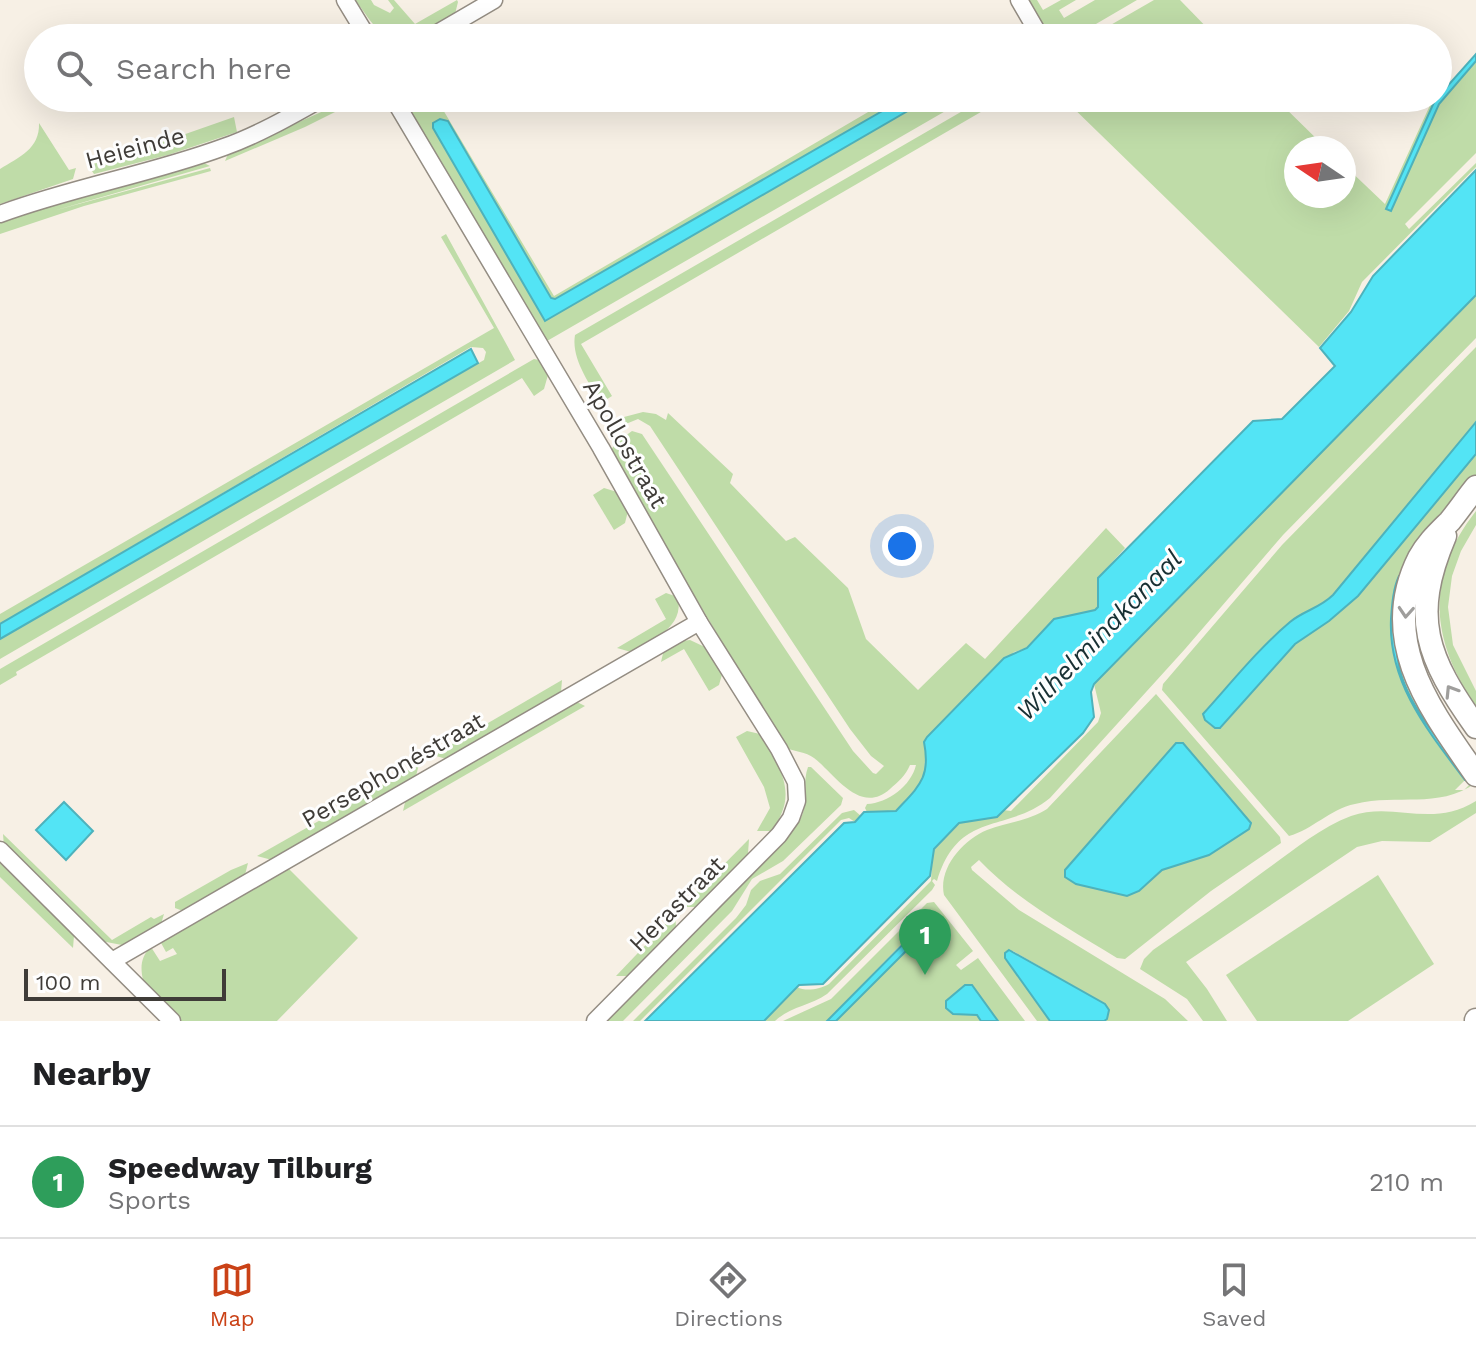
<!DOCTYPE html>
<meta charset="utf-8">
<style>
body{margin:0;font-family:"Work Sans",sans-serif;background:#f2f2f2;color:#202124}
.compass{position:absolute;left:1284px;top:136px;width:72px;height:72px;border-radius:50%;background:#fff;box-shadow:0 8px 32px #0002;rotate:283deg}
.scale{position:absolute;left:24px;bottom:20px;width:202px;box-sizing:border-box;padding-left:8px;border:4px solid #3f3c38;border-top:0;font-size:22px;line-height:28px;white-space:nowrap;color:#3f3c38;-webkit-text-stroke:6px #fefefe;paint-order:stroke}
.you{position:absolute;left:902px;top:546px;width:28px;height:28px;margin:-20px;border:6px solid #fff;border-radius:50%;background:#1a73e8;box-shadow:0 0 0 12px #1a73e833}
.badge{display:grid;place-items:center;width:52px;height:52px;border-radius:50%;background:#ca4217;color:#fff;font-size:26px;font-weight:700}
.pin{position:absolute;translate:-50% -66px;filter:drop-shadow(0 2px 4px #0008)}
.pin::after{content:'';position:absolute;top:42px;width:28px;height:24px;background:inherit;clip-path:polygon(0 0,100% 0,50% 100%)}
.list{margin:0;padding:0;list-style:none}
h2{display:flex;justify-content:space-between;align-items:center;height:104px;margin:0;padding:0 32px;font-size:34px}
h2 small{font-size:26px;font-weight:400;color:#757577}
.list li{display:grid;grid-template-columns:52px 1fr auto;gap:24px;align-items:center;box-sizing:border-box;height:112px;padding:0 32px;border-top:2px solid #e0e0e0}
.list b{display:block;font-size:30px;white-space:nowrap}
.list p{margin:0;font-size:26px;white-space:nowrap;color:#757577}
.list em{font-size:26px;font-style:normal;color:#757577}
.icon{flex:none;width:44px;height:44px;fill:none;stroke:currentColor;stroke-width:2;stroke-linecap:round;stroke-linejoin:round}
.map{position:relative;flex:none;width:1476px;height:1021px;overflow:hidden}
.search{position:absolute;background:#fff;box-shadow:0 8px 32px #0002;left:24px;right:24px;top:24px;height:88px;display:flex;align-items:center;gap:20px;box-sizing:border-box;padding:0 28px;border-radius:44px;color:#757577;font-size:30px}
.sheet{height:216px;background:#fff}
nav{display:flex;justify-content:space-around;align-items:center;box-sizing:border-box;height:112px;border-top:2px solid #e0e0e0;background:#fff;font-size:22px;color:#757577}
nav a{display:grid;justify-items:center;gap:4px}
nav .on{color:#ca4217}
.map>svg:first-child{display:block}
.green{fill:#bfdca8;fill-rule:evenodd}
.water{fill:#53e4f5;stroke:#4db2bc;stroke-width:2}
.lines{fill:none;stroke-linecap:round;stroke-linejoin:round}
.street-casing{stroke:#948d83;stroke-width:19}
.secondary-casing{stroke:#948d83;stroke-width:25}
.street{stroke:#fff;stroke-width:16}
.secondary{stroke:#fff;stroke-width:22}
.oneway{stroke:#9f9e9c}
.labels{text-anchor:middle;stroke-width:6;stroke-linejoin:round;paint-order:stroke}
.street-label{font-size:24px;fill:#3f3c38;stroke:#fefefe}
.water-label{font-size:26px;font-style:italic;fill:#183033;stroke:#fefefe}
</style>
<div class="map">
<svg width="1476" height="1021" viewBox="0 0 1476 1021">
<rect width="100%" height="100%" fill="#f7f0e5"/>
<g class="green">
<path d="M355,0H371L374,5L390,13L394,8L388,0H394L415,24L457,0L458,2L455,14C437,23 406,48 384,35C373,27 364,11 355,0Z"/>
<path d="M1026,0H1037L1043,10L1061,0H1076L1059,10L1064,18L1095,0H1137L1072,38H1048Z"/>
<path d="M1154,0H1180L1217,38H1088Z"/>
<path d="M1476,61V153L1405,224L1409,229L1476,163V167L1362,282L1349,311L1319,347L1063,98H1275L1326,148H1296V196H1344V165L1385,204L1431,103L1437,98L1386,208L1390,211L1439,104Z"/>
<path d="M407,98H436L554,296L892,98H905L555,299L551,298L448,121L440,119L434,122L433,128L545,321L930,98H968L547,341L411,114Z"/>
<path d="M985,98H1005L581,344L612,396L601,403C589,383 571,358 575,335Z"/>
<path d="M350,99L353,103L305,127L225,161L228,154Z"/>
<path d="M234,117L237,132L168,155L94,174L88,165L114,159Z"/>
<path d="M39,123L69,170L76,168L73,179L0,204V169C19,157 40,149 39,123Z"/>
<path d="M204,163L210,166L53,211L210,168L211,171L84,206L0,234V223L36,210Z"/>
<path d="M446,234L515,360L0,659V639L484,360L486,352L483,348L471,347L0,624V614L494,328L441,237Z"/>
<path d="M1476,295V338L1283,535L1185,649L1050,798C1006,834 959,809 937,881L934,879L932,881L935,885L932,890L827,994C810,1006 791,1006 775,1021H764L797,987C806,992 820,989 829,984L931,881L933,851L960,822L997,816L1003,810L1011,811L1098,722L1101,713L1094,684Z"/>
<path d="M1476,347V422L1333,595C1317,610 1296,616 1280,631L1205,720L1211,726L1221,728L1295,644L1329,621L1358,596L1476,454V477L1399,624L1476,783C1436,810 1399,793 1355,804C1330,809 1312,830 1289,836L1162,690L1163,684L1282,545ZM1397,581C1397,606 1394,632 1398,656C1405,703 1441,742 1469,779V785L1464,790H1455L1465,780C1416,716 1377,666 1397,581Z"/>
<path d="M534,359L539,360L548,375L544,389L534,396L522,378L16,672L17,675L0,685V669Z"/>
<path d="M643,412L656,414L666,420L668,413L733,474L730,483L786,541L795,537L848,588L866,639L918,690L966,643L985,659L1106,528L1125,548L1098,578V607L1095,610L1054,619L1027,648L1014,652L926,750L923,783L896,811L867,812L865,808L867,804C888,803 911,786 916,765H910C906,775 898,782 890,789C860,816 835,774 814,758C806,752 794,751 785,748L609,452L617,442L632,431L642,434L853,751L873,773L876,774L884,766L871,756L850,729L650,426L638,419L616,428L613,424L624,417Z"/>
<path d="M604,488L617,492L628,511L625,523L614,530L593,495Z"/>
<path d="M1476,511V525L1461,551L1452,576L1448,607L1453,645L1476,691V707C1431,640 1424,577 1476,511Z"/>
<path d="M666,593L678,597C684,628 654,638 631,652L617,648L666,619L655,599Z"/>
<path d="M690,640L707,648L723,671L719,685L709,691L684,649L661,662L664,649L675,642Z"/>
<path d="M562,680L561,692L446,759L433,755Z"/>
<path d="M1156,694L1280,837L1281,843L1211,891L1125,959L1117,958C1068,928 1018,901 979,860L971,867L972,870L1019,910L1165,999L1188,1021H1104L1107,1019L1105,1004L1013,951H1007L1005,958L1050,1021H1037L944,895C938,868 963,840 987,830C1008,822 1028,821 1047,809ZM1176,743H1182L1189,750L1251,823L1209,855L1162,870L1127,896L1076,884L1065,870Z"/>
<path d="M575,701L585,706L403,811L406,798Z"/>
<path d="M747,731L760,734C780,768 800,794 771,831H757L770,808L764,787L736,737Z"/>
<path d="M419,764L416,776L272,860L257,856Z"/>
<path d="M808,767H811L843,798L841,805L783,861L752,879L732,911L623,1021H603L799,822C811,800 801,787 808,767Z"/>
<path d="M1476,801V813L1430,842L1382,841L1357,847L1186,962L1207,989L1227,1021H1203L1187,999L1140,969L1144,959L1153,950C1190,924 1227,899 1263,872C1290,853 1319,828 1351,816C1394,801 1431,829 1476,801Z"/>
<path d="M854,810L861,816L855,822L849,818L841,820L640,1021H633L736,918L746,905L751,890L760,881L780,874L842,813Z"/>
<path d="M3,834L112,940L151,917L154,919L164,914L161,924L122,945L101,941L4,847Z"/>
<path d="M749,839L748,854L696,907H682Z"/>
<path d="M0,863L74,936L73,948L0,877Z"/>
<path d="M248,863L245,875L183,911L175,908V902L231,870Z"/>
<path d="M287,867L358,938L277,1021H181L143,980C140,967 141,956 151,947L160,961L177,954L173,948L166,952L160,941Z"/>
<path d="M1378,875L1434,964L1348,1021H1257L1226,975Z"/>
<path d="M934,902L973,951L956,965L961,970L978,958L1025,1021H998L972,985H965L946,1001L953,1014L977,1015L981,1021H836L933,924L923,922L827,1021H783L831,999L927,903Z"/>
<path d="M675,914L676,927L628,976H616Z"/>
</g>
<g class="water">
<path d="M1476,54V61L1439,104L1391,211L1386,209L1435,100Z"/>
<path d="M905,98H930L545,321L433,128V123L440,119L448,121L551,298L555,299Z"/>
<path d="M1476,170V295L1094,684L1091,692L1094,717L1083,733L997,817L959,823L934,849L930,876L823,984L799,985L764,1021H645L844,823L855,822L864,812L896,811C919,786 931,778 924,742L927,737L1004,658L1027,648L1054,619L1095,610L1098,607V578L1253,421L1282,419L1335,366L1320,348L1351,312L1373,276Z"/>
<path d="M471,349L478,363L0,639V624Z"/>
<path d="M1476,422V454L1358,596L1329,621L1295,644L1220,728H1215L1205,720L1203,714C1231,683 1259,648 1290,622C1303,611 1320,608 1333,595Z"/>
<path d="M1399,576H1403C1401,601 1396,627 1397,651C1399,699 1443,744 1469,781L1465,780C1428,731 1388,683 1391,619C1392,605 1393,589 1399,576Z"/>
<path d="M1176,743H1183L1251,823L1249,829L1209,855L1162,870L1139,891L1127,896L1076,884L1065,877V870Z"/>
<path d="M64,802L93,831L66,860L36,830Z"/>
<path d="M929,918L933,920V924L836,1021H827Z"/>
<path d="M1009,950L1105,1004L1109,1010L1107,1019L1104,1021H1050L1005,958V953Z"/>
<path d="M965,985H972L998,1021H981L977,1015L953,1014L946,1008V1001Z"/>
</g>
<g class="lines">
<g class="street-casing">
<g id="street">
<path d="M345,0L368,38"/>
<path d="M1019,0L1041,38"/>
<path d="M429,38L494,0"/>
<path d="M393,98L601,448L699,622L779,749L796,782L797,801L791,818L779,835L595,1021"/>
<path d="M0,214C73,187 151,174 224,147C258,135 291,116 323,98"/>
<path d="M0,850L172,1021"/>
<path d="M112,961L699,622"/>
</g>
</g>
<g class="secondary-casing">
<g id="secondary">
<path d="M1476,487C1467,498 1459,510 1450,521C1438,533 1427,543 1419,558C1377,641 1431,710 1476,775"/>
<path d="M1445,536C1410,618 1427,658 1476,727"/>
<path d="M1476,1021V1020"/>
</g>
</g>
<use href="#street" class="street"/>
<use href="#secondary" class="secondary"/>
</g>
<defs><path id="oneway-chevron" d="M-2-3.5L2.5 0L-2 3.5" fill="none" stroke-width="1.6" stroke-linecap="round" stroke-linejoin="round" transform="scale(2)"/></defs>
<g class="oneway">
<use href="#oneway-chevron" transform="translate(1406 612) rotate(94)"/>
<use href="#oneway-chevron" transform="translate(1451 691) rotate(-122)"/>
</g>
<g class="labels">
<g class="street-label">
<text transform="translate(135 148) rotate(-15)" y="8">Heieinde</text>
<text transform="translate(625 444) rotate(60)" y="8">Apollostraat</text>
<text transform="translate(393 770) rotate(-30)" y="8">Persephonéstraat</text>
<text transform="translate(677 904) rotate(-45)" y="8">Herastraat</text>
</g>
<g class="water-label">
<text transform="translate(1099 635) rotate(-46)" y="9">Wilhelminakanaal</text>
</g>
</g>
</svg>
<svg class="compass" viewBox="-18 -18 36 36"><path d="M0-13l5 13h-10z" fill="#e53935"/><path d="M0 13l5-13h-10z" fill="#757577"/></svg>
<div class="scale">100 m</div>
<div class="you"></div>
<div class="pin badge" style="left:925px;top:975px;background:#2e9e5b">1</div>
<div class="search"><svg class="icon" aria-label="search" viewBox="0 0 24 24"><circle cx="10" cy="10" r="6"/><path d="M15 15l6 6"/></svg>Search here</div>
</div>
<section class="sheet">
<h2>Nearby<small></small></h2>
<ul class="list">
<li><span class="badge" style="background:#2e9e5b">1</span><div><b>Speedway Tilburg</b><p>Sports</p></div><em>210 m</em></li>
</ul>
</section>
<nav>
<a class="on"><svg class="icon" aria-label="map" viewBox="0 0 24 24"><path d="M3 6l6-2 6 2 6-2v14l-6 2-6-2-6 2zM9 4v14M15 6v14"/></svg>Map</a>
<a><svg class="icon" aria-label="directions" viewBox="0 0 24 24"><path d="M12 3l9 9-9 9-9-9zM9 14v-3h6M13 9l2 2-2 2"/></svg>Directions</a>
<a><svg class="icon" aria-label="saved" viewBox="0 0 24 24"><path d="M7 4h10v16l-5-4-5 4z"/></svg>Saved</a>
</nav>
